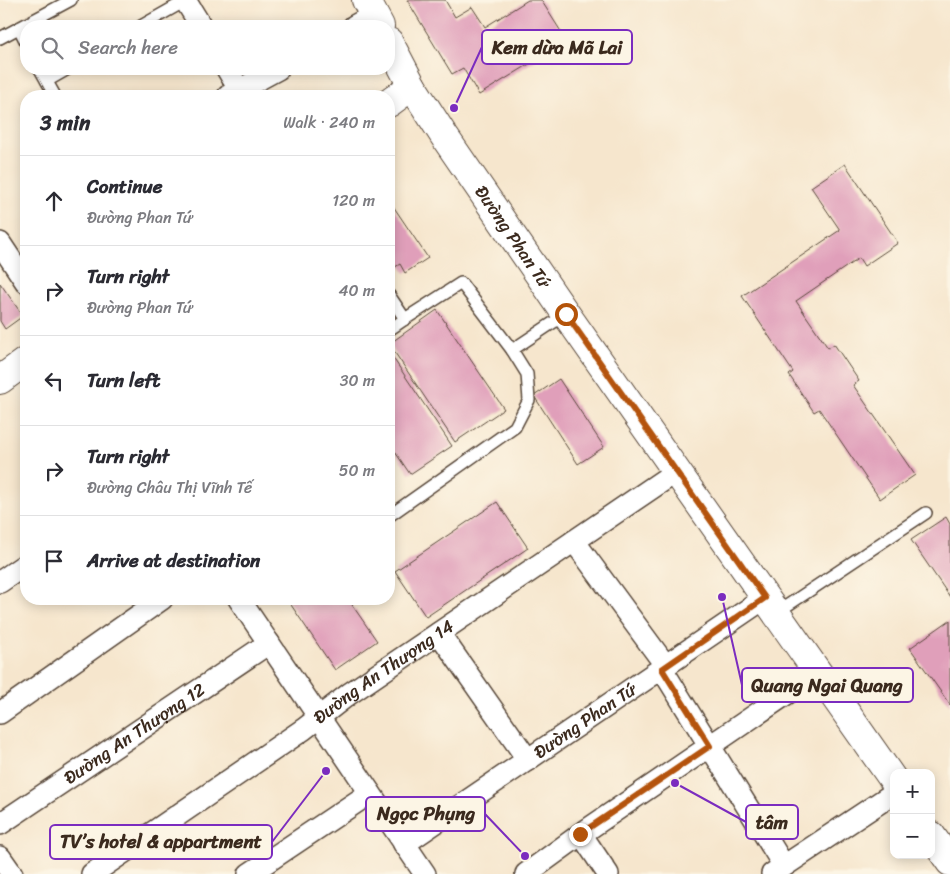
<!DOCTYPE html>
<meta charset="utf-8">
<style>
body{margin:0;font-family:Sriracha,sans-serif;background:#f2f2f3;color:#2b2b33}
.controls{position:absolute;right:15px;bottom:15px;display:grid;overflow:hidden;border-radius:10px;box-shadow:0 2px 12px #0003}
.controls button{width:45px;height:45px;display:grid;place-items:center;padding:0;border:0;border-bottom:1px solid #e1e1e2;background:#fff;color:#2b2b33;font:25px sans-serif}
.stop{position:absolute;width:15px;height:15px;margin:-11px;border:4px solid #b45309;border-radius:50%;background:#fff}
.stop.end{background:#b45309;border-color:#fff;box-shadow:0 1px 5px #0008}
.list{margin:0;padding:0;list-style:none}
h2{display:flex;justify-content:space-between;align-items:center;height:65px;margin:0;padding:0 20px;font-size:21px}
h2 small{font-size:16px;font-weight:400;color:#7c7c81}
.list li{display:grid;grid-template-columns:32px 1fr auto;gap:15px;align-items:center;box-sizing:border-box;height:90px;padding:0 20px;border-top:1px solid #e1e1e2}
.list b{display:block;font-size:19px;white-space:nowrap}
.list p{margin:0;font-size:16px;white-space:nowrap;color:#7c7c81}
.list em{font-size:16px;font-style:normal;color:#7c7c81}
.icon{flex:none;width:28px;height:28px;fill:none;stroke:currentColor;stroke-width:2;stroke-linecap:round;stroke-linejoin:round}
.map{position:relative;flex:none;width:950px;height:874px;overflow:hidden}
.search{position:absolute;background:#fff;box-shadow:0 2px 12px #0003;left:20px;top:20px;width:375px;height:55px;display:flex;align-items:center;gap:12px;box-sizing:border-box;padding:0 18px;border-radius:20px;color:#7c7c81;font-size:19px}
.panel{position:absolute;background:#fff;box-shadow:0 2px 12px #0003;left:20px;top:90px;width:375px;height:515px;border-radius:20px}
.map>svg:first-child{display:block}
.building{fill:#e09fba}
.lines{fill:none;stroke-linecap:round;stroke-linejoin:round}
.lane-casing{stroke:#574638;stroke-width:14}
.street-casing{stroke:#574638;stroke-width:24}
.secondary-casing{stroke:#574638;stroke-width:30}
.lane{stroke:#fff;stroke-width:11}
.street{stroke:#fff;stroke-width:21}
.secondary{stroke:#fff;stroke-width:28}
.route{stroke:#b45309;stroke-width:6}
.labels{text-anchor:middle;stroke-width:5;stroke-linejoin:round;paint-order:stroke}
.street-label{font-size:18px;fill:#3b2a1e;stroke:#fcf5e5}
.leader{fill:none;stroke:#7b2cbf;stroke-width:2}
.callout-dot{fill:#7b2cbf;stroke:#fcf5e5;stroke-width:2}
.callout{fill:#fcf5e5;stroke:#7b2cbf;stroke-width:2}
.callout-label{font-size:19px;text-anchor:middle;font-weight:bold;fill:#3b2a1e}
</style>
<div class="map">
<svg width="950" height="874" viewBox="0 0 950 874">
<rect width="100%" height="100%" fill="#fcf5e5"/>
<filter id="ink" filterUnits="userSpaceOnUse"><feTurbulence type="fractalNoise" baseFrequency=".02" numOctaves="2"/><feDisplacementMap in="SourceGraphic" scale="10" xChannelSelector="R" yChannelSelector="G"/><feConvolveMatrix kernelMatrix="1 2 1 2 8 2 1 2 1" color-interpolation-filters="sRGB"/></filter>
<filter id="wash" filterUnits="userSpaceOnUse"><feTurbulence type="fractalNoise" baseFrequency=".0096" numOctaves="4" result="noise"/><feDisplacementMap in="SourceGraphic" scale="20" xChannelSelector="R" yChannelSelector="G"/><feGaussianBlur stdDeviation="1.12" result="paint"/><feColorMatrix in="noise" values="0 0 0 0 0 0 0 0 0 0 0 0 0 0 0 0 0 1.4 0 .05"/><feComposite in="paint" operator="in"/></filter>
<g filter="url(#wash)">
<rect width="100%" height="100%" fill="#f6e6cd"/>
<g id="blocks">
<g class="building">
<path d="M407,0H445L455,17L472,7L485,27L528,0H541L567,41L479,95L463,68L452,74Z"/>
<path d="M845,164L898,243L864,266L859,258L796,301L828,348L834,344L859,381L853,385L915,475L880,499L819,409L814,412L789,375L793,372L742,296L840,230L811,187Z"/>
<path d="M389,200L428,258L405,273L400,264L392,269L389,264Z"/>
<path d="M0,283L23,316L5,329L0,321Z"/>
<path d="M437,310L504,409L455,442L389,344Z"/>
<path d="M389,352L452,446L410,474L389,443Z"/>
<path d="M559,379L604,447L578,464L534,396Z"/>
<path d="M497,502L528,548L426,617L395,571Z"/>
<path d="M946,517L950,524V597L911,540Z"/>
<path d="M287,599H348L377,641L335,670Z"/>
<path d="M950,620V705L910,648Z"/>
</g>
</g>
</g>
<g filter="url(#ink)">
<use href="#blocks" fill-opacity="0" stroke="#574638" stroke-width="1"/>
<g class="lines">
<g class="lane-casing">
<g id="lane">
<path d="M141,26L187,0"/>
<path d="M19,28L26,42"/>
<path d="M0,38L71,0"/>
<path d="M40,69L55,96"/>
<path d="M47,81L68,69"/>
<path d="M389,295L405,319L461,283L512,350"/>
<path d="M389,330L405,319"/>
<path d="M389,516L515,427L529,400L527,374L512,350L566,314"/>
<path d="M776,613L926,513"/>
</g>
</g>
<g class="street-casing">
<g id="street">
<path d="M185,0L201,26"/>
<path d="M354,26L374,15"/>
<path d="M227,69L243,96"/>
<path d="M228,96L278,69"/>
<path d="M0,243L26,282"/>
<path d="M574,541L666,666"/>
<path d="M0,582L26,564"/>
<path d="M239,599L425,874"/>
<path d="M439,633L528,760"/>
<path d="M662,669L784,866"/>
<path d="M0,713L162,599"/>
<path id="s1" d="M0,824L269,643"/>
<path d="M581,834L608,874"/>
<path id="s2" d="M404,844L765,598"/>
<path d="M0,857L12,874"/>
<path id="s3" d="M92,874L304,729L349,694L677,471"/>
<path d="M249,874L370,793"/>
<path d="M526,874L581,834L817,673"/>
<path d="M772,874L894,793"/>
</g>
</g>
<g class="secondary-casing">
<g id="secondary">
<path d="M366,0L380,26"/>
<path id="s4" d="M389,42L412,86L446,139L566,314L894,781"/>
<path d="M389,103L412,86"/>
<path d="M0,380L26,361"/>
<path d="M931,835L950,862"/>
</g>
</g>
<use href="#lane" class="lane"/>
<use href="#street" class="street"/>
<use href="#secondary" class="secondary"/>
</g>
</g>
<g class="lines" filter="url(#ink)">
<path class="route" d="M566,314L765,598L662,669L710,746L580,834"/>
</g>
<g class="labels">
<g class="street-label">
<text dy="6" stroke="none"><textPath href="#s4" startOffset="231">Đường Phan Tứ</textPath></text>
<text dy="6" stroke="none"><textPath href="#s3" startOffset="355">Đường An Thượng 14</textPath></text>
<text dy="6" stroke="none"><textPath href="#s2" startOffset="219">Đường Phan Tứ</textPath></text>
<text dy="6" stroke="none"><textPath href="#s1" startOffset="162">Đường An Thượng 12</textPath></text>
</g>
</g>
<path class="leader" d="M454 108L482 47M722 597L742 685M525 856L485 814M675 783L746 822M326 771L272 842"/>
<g class="callout-dot">
<circle cx="454" cy="108" r="5"/>
<circle cx="722" cy="597" r="5"/>
<circle cx="525" cy="856" r="5"/>
<circle cx="675" cy="783" r="5"/>
<circle cx="326" cy="771" r="5"/>
</g>
<g class="callout">
<rect x="482" y="30" width="150" height="34" rx="5"/>
<rect x="742" y="668" width="171" height="34" rx="5"/>
<rect x="366" y="797" width="119" height="34" rx="5"/>
<rect x="746" y="805" width="52" height="34" rx="5"/>
<rect x="50" y="825" width="222" height="34" rx="5"/>
</g>
<g class="callout-label">
<text x="557" y="54">Kem dừa Mã Lai</text>
<text x="827" y="692">Quang Ngai Quang</text>
<text x="426" y="820">Ngọc Phụng</text>
<text x="772" y="829">tâm</text>
<text x="161" y="848">TV’s hotel &amp; appartment</text>
</g>
</svg>
<div class="controls">
<button>+</button>
<button>−</button>
</div>
<div class="stop" style="left:566px;top:314px"></div>
<div class="stop end" style="left:580px;top:834px"></div>
<div class="search"><svg class="icon" aria-label="search" viewBox="0 0 24 24"><circle cx="10" cy="10" r="6"/><path d="M15 15l6 6"/></svg>Search here</div>
<section class="panel">
<h2>3 min<small>Walk · 240 m</small></h2>
<ul class="list">
<li><svg class="icon" aria-label="ahead" viewBox="0 0 24 24"><path d="M12 20V5M6 11l6-6 6 6"/></svg><div><b>Continue</b><p>Đường Phan Tứ</p></div><em>120 m</em></li>
<li><svg class="icon" aria-label="right" viewBox="0 0 24 24"><path d="M7 20v-9h11M14 6l5 5-5 5"/></svg><div><b>Turn right</b><p>Đường Phan Tứ</p></div><em>40 m</em></li>
<li><svg class="icon" aria-label="left" viewBox="0 0 24 24"><path d="M17 20v-9H6M10 6l-5 5 5 5"/></svg><div><b>Turn left</b></div><em>30 m</em></li>
<li><svg class="icon" aria-label="right" viewBox="0 0 24 24"><path d="M7 20v-9h11M14 6l5 5-5 5"/></svg><div><b>Turn right</b><p>Đường Châu Thị Vĩnh Tế</p></div><em>50 m</em></li>
<li><svg class="icon" aria-label="arrive" viewBox="0 0 24 24"><path d="M6 21V4h12l-3 4 3 4H6"/></svg><div><b>Arrive at destination</b></div></li>
</ul>
</section>
</div>
